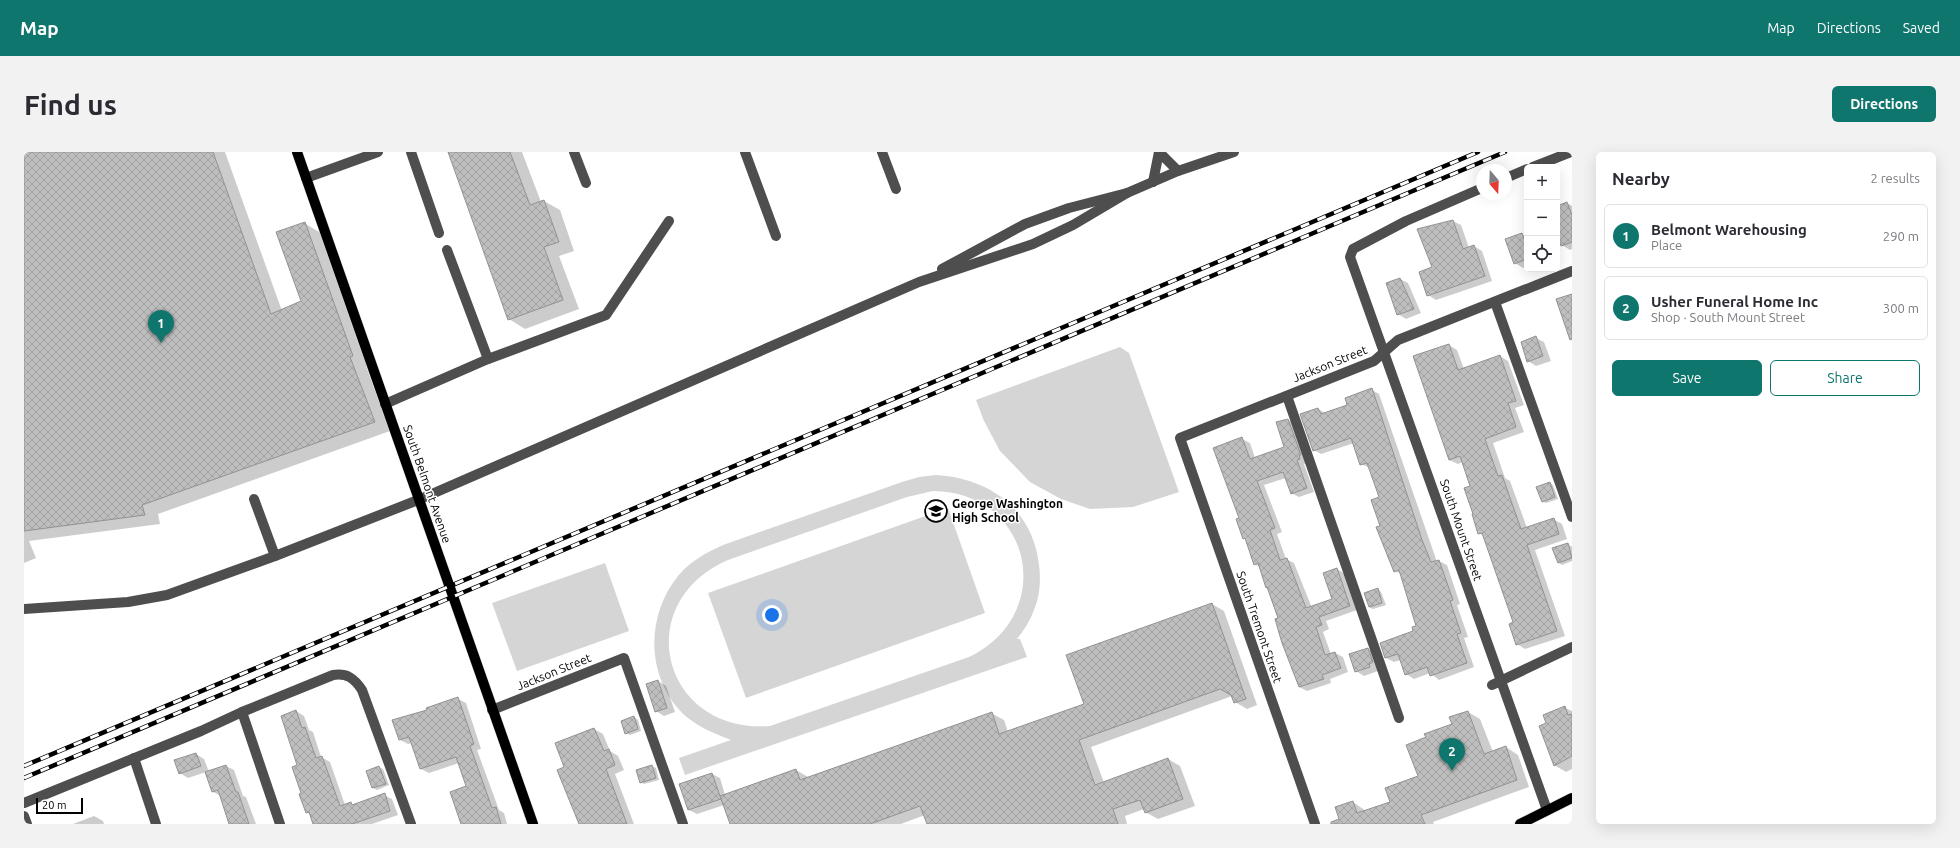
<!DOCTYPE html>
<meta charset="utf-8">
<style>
body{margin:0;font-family:Ubuntu,sans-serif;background:#f2f2f3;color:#2b2b33}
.controls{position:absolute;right:12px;top:12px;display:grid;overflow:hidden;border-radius:6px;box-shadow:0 4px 16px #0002}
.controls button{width:36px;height:36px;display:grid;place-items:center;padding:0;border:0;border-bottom:1px solid #e1e1e2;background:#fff;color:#2b2b33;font:20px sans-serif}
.compass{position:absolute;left:1452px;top:12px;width:36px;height:36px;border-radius:50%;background:#fff;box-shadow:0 4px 16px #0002;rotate:161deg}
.scale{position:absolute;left:12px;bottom:10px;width:47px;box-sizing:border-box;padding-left:4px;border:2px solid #000;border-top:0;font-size:11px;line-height:14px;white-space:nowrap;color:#000;-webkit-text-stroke:3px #fff;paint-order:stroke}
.you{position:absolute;left:748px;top:463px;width:14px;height:14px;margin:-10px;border:3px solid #fff;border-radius:50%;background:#1a73e8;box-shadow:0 0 0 6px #1a73e833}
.badge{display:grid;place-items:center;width:26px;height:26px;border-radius:50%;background:#0f766e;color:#fff;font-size:13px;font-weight:700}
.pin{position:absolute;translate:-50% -33px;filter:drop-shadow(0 1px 2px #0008)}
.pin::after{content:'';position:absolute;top:21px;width:14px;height:12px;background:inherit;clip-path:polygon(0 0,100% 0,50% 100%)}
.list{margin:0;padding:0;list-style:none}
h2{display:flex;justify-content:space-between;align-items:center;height:52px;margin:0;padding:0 16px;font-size:17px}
h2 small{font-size:13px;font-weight:400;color:#7c7c81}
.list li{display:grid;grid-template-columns:26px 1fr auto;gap:12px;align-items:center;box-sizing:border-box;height:64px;margin:0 8px 8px;padding:0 8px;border:1px solid #e1e1e2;border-radius:6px}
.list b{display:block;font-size:15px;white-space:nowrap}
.list p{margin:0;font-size:13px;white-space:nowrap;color:#7c7c81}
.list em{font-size:13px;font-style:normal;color:#7c7c81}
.actions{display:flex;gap:8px;padding:12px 16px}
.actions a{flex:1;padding:9px 0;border:1px solid #0f766e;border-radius:6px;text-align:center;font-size:14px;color:#0f766e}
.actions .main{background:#0f766e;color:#fff}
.icon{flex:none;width:22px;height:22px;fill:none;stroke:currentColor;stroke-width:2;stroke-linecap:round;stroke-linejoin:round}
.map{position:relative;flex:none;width:1548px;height:672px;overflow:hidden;border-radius:6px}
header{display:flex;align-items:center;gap:24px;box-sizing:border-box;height:56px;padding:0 20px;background:#0f766e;color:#fff}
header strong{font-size:19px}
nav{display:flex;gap:22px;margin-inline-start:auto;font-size:14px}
.intro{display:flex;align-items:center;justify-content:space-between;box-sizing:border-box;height:96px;padding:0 24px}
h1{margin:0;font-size:28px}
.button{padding:10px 18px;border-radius:6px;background:#0f766e;color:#fff;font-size:14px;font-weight:700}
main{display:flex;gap:24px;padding:0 24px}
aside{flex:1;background:#fff;border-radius:6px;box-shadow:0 4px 16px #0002}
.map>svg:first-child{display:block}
.garden{fill:#d5d5d5;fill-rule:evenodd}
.shadow{fill:#0003}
.building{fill:url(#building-cross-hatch);stroke:#929292}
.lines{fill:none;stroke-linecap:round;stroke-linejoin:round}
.major-casing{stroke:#dbdbdb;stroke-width:11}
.minor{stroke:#4e4e4e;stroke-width:10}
.major{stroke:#000;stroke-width:10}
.rail-casing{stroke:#000;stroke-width:4.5}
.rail{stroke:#fff;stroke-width:3;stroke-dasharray:9;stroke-linecap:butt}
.labels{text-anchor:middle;stroke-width:3;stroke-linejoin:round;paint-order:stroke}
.street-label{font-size:12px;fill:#000;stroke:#fff}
.poi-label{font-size:12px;font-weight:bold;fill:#000;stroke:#fff;text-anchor:start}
</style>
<header>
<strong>Map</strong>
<nav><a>Map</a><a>Directions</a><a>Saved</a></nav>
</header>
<div class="intro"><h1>Find us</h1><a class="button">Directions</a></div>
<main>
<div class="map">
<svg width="1548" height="672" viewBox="0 0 1548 672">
<defs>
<pattern id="building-cross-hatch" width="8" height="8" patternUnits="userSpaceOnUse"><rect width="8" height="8" fill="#bebebe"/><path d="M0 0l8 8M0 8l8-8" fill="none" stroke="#a2a2a2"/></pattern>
</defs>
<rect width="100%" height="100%" fill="#fff"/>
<g class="garden">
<path d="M1096,195L1105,201L1155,340L1109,355L1066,357L1037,347L1006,330L976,299L960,269L952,248Z"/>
<path d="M912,323C966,326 1009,358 1015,413C1017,428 1016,444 1010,458C1006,469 1000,478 993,487H996L1003,505L661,623L655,606L707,588C692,582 678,577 664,566C622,530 620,466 654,424C666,409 682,401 699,393L878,330L895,325ZM909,339C1008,340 1034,462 945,505L746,574C638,582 605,451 704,408L883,345Z"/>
<path d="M924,356L961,461L722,546L684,441Z"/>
<path d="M581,411L605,479L493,519L468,451Z"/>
</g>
<g class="shadow">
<path d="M0,0H201L258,159L279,150L280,71L297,81L345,213L342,214L366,279L134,362L136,372L5,389L12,406L0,411Z"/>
<path d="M425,0H498L517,50L520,49L536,58L550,99L535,104L555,157L501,177L485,167Z"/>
<path d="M1543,51L1548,54V97L1546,98L1538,93L1533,79V55Z"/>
<path d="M1429,69L1437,73L1445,96L1450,94L1458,99L1468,129L1412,148L1404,143L1409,116Z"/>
<path d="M1498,82L1503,85V115L1499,116L1491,111Z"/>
<path d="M1376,127L1384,131L1397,161L1382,167L1374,162Z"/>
<path d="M1512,186L1520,190L1527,209L1512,214L1504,209Z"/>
<path d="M1425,193L1433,198L1440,217L1476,204L1484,209L1500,253L1491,256L1500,280L1469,291L1481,326L1486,329L1503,376L1529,367L1538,372L1543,387L1511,398L1541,484L1501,497L1493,492L1491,471L1460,384L1455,381L1451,362L1448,334L1439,310L1434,312L1425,308Z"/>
<path d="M1348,238L1355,242L1413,410L1415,409L1423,413L1436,452L1433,453L1444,485L1440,486L1450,515L1415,528L1406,521L1390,527L1382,522L1377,508L1370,510L1362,506L1391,480L1394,474L1377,422L1371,419L1356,346L1346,316L1337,312L1330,291L1297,302L1290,298L1294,257L1303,262L1325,254Z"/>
<path d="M1264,268L1272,272L1283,311L1280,312L1290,340L1275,345L1267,341L1262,326L1240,333L1258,380L1253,382L1262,407L1270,411L1288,456L1310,448L1313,417L1321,422L1333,458L1302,469L1305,477L1299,480L1307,502L1311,501L1319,505L1324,520L1306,527L1307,531L1283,539L1275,535L1245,436L1243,435L1236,415L1230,412L1222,387L1220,386L1217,367L1218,287L1226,291L1231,306L1261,296Z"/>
<path d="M1526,331L1529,333L1534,347L1522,351L1518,349Z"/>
<path d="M1544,392L1548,395V409L1538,413L1535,411Z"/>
<path d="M1354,437L1357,440L1362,453L1349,457L1345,455Z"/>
<path d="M1188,452L1200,459L1233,553L1223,557L1211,550L1208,544L1067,595L1080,631L1144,607L1156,614L1171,654L1134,667L1121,660L1120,657L1101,664L1103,672H904L901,663L877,672H707L700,653L673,662L665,658L657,632L688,622L696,626L701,643L772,618L784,625L967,561L980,568L984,580L1061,553Z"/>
<path d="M1344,497L1352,502L1354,519L1340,524L1332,519Z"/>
<path d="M634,529L642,534L651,560L640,564L632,559Z"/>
<path d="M434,547L442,551L457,597L453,598L475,658L480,661L483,672H438L443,635L435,611L405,621L397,617L388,591L384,592L376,588L404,559Z"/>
<path d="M1541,556L1548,559V617L1542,620L1530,613L1523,572Z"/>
<path d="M272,559L280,564L285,578L289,580L297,605L306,610L321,653L327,651L330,653L360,643L368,647L374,663L348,672H290L287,663L282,660L278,642L274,613Z"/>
<path d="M1444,560L1456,567L1469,600L1482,595L1494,603L1505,635L1409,670L1410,672H1318L1329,650L1342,659L1367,650L1395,624L1403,586L1429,572Z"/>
<path d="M610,565L614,568L617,579L606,583L602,581Z"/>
<path d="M570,577L579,582L586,599L594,604L600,618L591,622L610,672H555L542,616Z"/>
<path d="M172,602L180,607L185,620L202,614L210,618L219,644L222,645L232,672H206L197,644L189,640L182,620L164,626L156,621Z"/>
<path d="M628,614L632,616L635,628L620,632L617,630Z"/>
<path d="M355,615L359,617L365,633L353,638L349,636Z"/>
<path d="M70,664L79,669L80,672H49Z"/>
</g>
<g class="building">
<path d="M0,0H189L247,162L277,149L252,80L281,70L329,204L326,205L351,270L118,353L121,363L0,379Z"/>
<path d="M424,0H486L506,53L520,48L535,90L520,95L539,148L484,168Z"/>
<path d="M1543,50L1548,63V90L1537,94L1533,82V54Z"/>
<path d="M1429,68L1439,97L1450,93L1461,124L1403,144L1395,120L1408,115L1393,77Z"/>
<path d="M1498,81L1503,95V107L1490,112L1481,87Z"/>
<path d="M1376,126L1390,157L1373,163L1362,131Z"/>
<path d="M1548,142V187L1546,188L1532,147Z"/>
<path d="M1512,184L1519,204L1503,210L1497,190Z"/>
<path d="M1425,192L1434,218L1476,203L1492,249L1484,251L1492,275L1461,287L1474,324L1478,323L1497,377L1530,366L1535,382L1503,393L1533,479L1492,493L1485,472L1489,470L1458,381L1454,382L1448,362H1449L1440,336L1446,334L1436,304L1425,308L1389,204Z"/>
<path d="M1348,236L1398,388L1407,410L1415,408L1429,448L1426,449L1437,481L1433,482L1443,511L1406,524L1403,515L1381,523L1374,502L1361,506L1356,491L1389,479L1388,475L1392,474L1375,418L1370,420L1352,375L1356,374L1347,348L1355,345L1343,311L1336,313L1327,286L1289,299L1276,262L1294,256L1297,262L1323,253L1321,246Z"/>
<path d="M1264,267L1277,303H1275L1276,307L1273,308L1283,336L1267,342L1259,320L1233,329L1251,376L1246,378L1256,408L1263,406L1282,456L1308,447L1299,421L1313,416L1326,454L1295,465L1298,473L1292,475L1301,503L1311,500L1317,516L1298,523L1300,527L1275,535L1258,491L1251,467L1254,466L1243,435L1242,436L1234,411L1230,413L1221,386L1219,387L1212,367L1215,366L1189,296L1218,285L1226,307L1260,295L1252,270Z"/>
<path d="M1526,330L1531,345L1518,350L1512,335Z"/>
<path d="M1544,391L1548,406L1534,411L1528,396Z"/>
<path d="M1354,436L1358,451L1345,455L1340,441Z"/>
<path d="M1188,451L1222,547L1210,551L1207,543L1196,537L1055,588L1071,633L1144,606L1159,647L1121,661L1116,648L1089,657L1094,672H903L896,654L846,672H706L696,644L772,617L776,628L968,560L975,582L1060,552L1042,503Z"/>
<path d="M1344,496L1349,510L1345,512L1346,515L1331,520L1325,502Z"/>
<path d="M634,528L643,556L631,560L622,532Z"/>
<path d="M434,545L450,592L446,594L468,656L472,655L477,672H437L426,640L442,634L432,605L396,617L385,585L375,588L368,568L403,558L402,556Z"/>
<path d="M1541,554L1544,563L1548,562V604L1530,614L1515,574L1522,571L1519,563Z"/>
<path d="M272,558L278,576L281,575L292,606L298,604L316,654L327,650L328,653L361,641L366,659L328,672H289L285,660L282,661L275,642L277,641L268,615L273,613L257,564Z"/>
<path d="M1444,559L1460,602L1482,594L1493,628L1397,663L1401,672H1307V670L1315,667L1311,655L1329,649L1333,661L1366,650L1361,636L1394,624L1382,593L1402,585L1400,582L1428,572L1425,565Z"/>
<path d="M610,564L614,577L601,582L597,569Z"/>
<path d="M570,576L580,599L585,597L591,613L582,617L603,672H555L533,618L540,615L531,591Z"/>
<path d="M172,601L177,614L155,622L150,608Z"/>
<path d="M202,613L212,640H214L225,672H205L194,638L188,640L181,620Z"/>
<path d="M628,613L632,626L616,631L612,618Z"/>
<path d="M355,614L362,632L348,636L342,619Z"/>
<path d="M688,621L697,647L664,658L655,632Z"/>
</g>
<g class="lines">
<g class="major-casing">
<g id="major">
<path d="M273,0L509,672"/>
<path d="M1496,672L1548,646"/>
</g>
</g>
<g class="minor">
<path d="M387,0L415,81"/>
<path d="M550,0L562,31"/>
<path d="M721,0L752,84"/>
<path d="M858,0L872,37"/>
<path d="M1135,0L1154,19"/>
<path d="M1509,15L1547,0"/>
<path d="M282,26L354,0"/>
<path d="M1482,26L1503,17"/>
<path d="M1129,30L1135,0"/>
<path d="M1458,36L1382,69L1329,97L1326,105L1523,658"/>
<path d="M423,98L464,207"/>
<path d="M918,117L1001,72L1045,56L1103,41L1154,19L1210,0"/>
<path d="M1471,150L1548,365"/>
<path d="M1263,244L1375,566"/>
<path d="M361,252L464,207L582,163L645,69"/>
<path d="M230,347L251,404"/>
<path d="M0,457L104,450L143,443L251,404L394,348L895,130L1009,92L1049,73L1103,41"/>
<path d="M1468,533L1548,495"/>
<path d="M468,558L600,506L659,672"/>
<path d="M218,560L256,672"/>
<path d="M110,606L132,672"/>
<path d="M0,651L177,579L218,560L309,523C323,521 330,526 338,538L387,672"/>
<path d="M0,664L3,672"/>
<path d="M1291,672L1156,286L1350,209L1374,188L1548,119"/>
</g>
<use href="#major" class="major"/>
<g class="rail-casing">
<g id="rail">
<path d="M0,614L1454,0"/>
<path d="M0,626L1481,0"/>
</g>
</g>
<use href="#rail" class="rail"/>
</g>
<defs>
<g id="school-ring" transform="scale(1.15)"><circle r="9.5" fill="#fff" stroke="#000" stroke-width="1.5"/><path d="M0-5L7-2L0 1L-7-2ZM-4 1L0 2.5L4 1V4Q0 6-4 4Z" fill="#000"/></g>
</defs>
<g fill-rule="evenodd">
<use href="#school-ring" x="912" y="359"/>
</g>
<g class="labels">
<g class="street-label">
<text transform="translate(1306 212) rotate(-22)" y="4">Jackson Street</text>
<text transform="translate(403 332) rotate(71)" y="4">South Belmont Avenue</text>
<text transform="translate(1437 378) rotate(71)" y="4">South Mount Street</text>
<text transform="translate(1235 475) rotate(71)" y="4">South Tremont Street</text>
<text transform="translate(530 520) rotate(-22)" y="4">Jackson Street</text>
</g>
<g class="poi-label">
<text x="928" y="356">George Washington<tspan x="928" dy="14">High School</tspan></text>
</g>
</g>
</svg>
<div class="controls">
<button>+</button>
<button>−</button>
<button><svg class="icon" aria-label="locate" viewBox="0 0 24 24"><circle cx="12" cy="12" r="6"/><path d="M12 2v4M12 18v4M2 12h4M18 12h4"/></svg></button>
</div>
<svg class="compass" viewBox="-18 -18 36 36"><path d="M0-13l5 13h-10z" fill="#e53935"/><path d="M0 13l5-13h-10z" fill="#7c7c81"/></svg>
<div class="scale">20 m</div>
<div class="you"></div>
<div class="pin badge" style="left:137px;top:191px">1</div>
<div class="pin badge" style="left:1428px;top:619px">2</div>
</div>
<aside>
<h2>Nearby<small>2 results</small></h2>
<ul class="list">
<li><span class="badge">1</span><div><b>Belmont Warehousing</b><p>Place</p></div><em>290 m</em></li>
<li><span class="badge">2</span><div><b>Usher Funeral Home Inc</b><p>Shop · South Mount Street</p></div><em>300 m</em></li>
</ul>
<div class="actions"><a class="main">Save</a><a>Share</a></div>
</aside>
</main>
